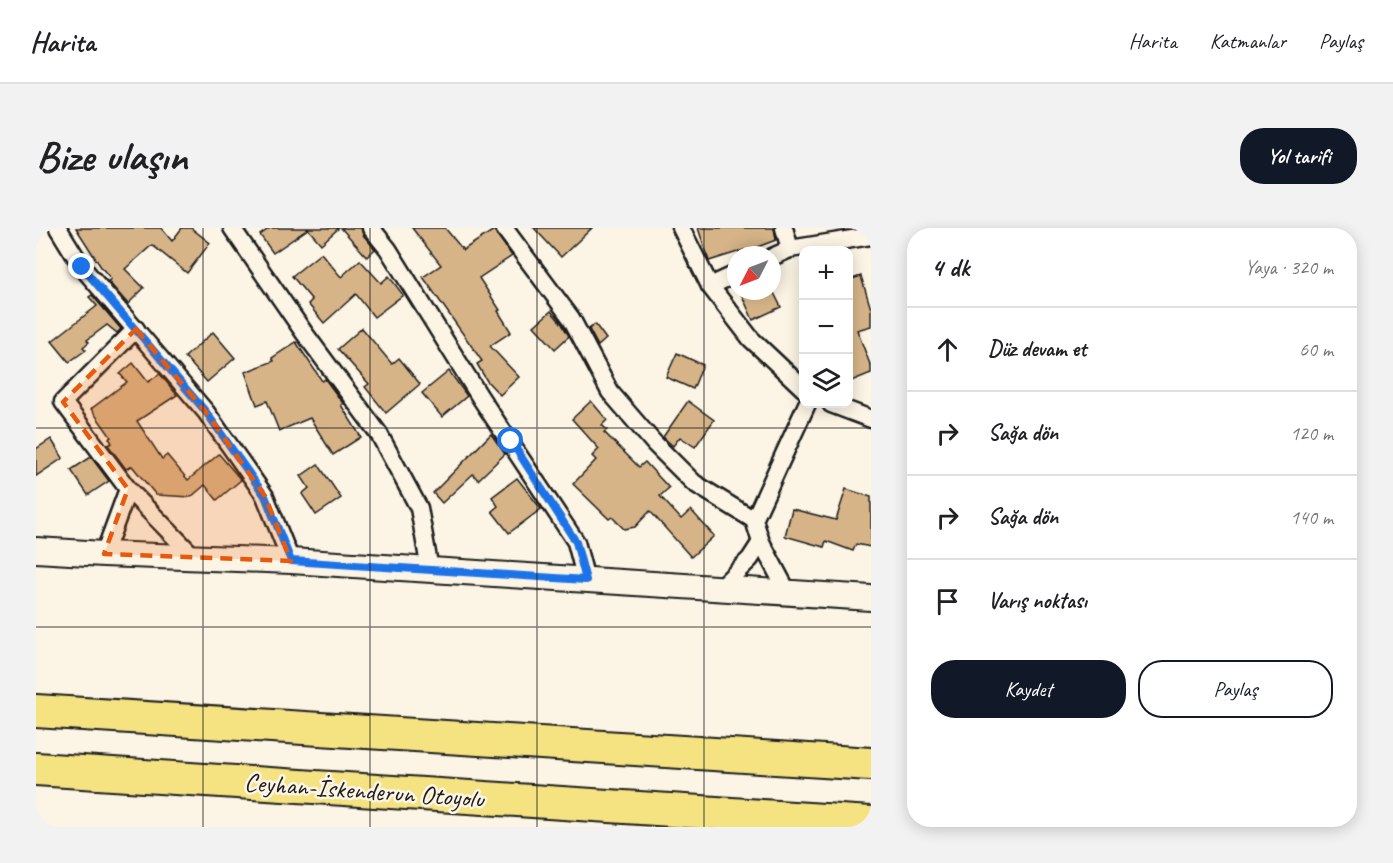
<!DOCTYPE html>
<html lang="tr">
<meta charset="utf-8">
<style>
body{margin:0;font-family:Caveat,sans-serif;background:#f2f2f2;color:#202124}
.controls{position:absolute;right:18px;top:18px;display:grid;overflow:hidden;border-radius:12px;box-shadow:0 3px 15px #0003}
.controls button{width:54px;height:54px;display:grid;place-items:center;padding:0;border:0;border-bottom:2px solid #e0e0e0;background:#fff;color:#202124;font:30px sans-serif}
.compass{position:absolute;left:691px;top:18px;width:54px;height:54px;border-radius:50%;background:#fff;box-shadow:0 3px 15px #0003;rotate:228deg}
.stop{position:absolute;width:18px;height:18px;margin:-14px;border:4px solid #1a73e8;border-radius:50%;background:#fff}
.stop.end{background:#1a73e8;border-color:#fff;box-shadow:0 2px 6px #0008}
.list{margin:0;padding:0;list-style:none}
h2{display:flex;justify-content:space-between;align-items:center;height:78px;margin:0;padding:0 24px;font-size:26px}
h2 small{font-size:20px;font-weight:400;color:#757577}
.list li{display:grid;grid-template-columns:39px 1fr auto;gap:18px;align-items:center;box-sizing:border-box;height:84px;padding:0 24px;border-top:2px solid #e0e0e0}
.list b{display:block;font-size:22px;white-space:nowrap}
.list em{font-size:20px;font-style:normal;color:#757577}
.actions{display:flex;gap:12px;padding:18px 24px}
.actions a{flex:1;padding:14px 0;border:2px solid #111827;border-radius:24px;text-align:center;font-size:21px;color:#111827}
.actions .main{background:#111827;color:#fff}
.icon{flex:none;width:33px;height:33px;fill:none;stroke:currentColor;stroke-width:2;stroke-linecap:round;stroke-linejoin:round}
.map{position:relative;flex:none;width:835px;height:599px;overflow:hidden;border-radius:24px}
header{display:flex;align-items:center;gap:36px;box-sizing:border-box;height:84px;padding:0 30px;background:#fff;border-bottom:2px solid #e0e0e0}
header strong{font-size:28px}
nav{display:flex;gap:33px;margin-inline-start:auto;font-size:21px}
.intro{display:flex;align-items:center;justify-content:space-between;box-sizing:border-box;height:144px;padding:0 36px}
h1{margin:0;font-size:42px}
.button{padding:15px 27px;border-radius:24px;background:#111827;color:#fff;font-size:21px;font-weight:700}
main{display:flex;gap:36px;padding:0 36px}
aside{flex:1;background:#fff;border-radius:24px;box-shadow:0 3px 15px #0003}
.map>svg:first-child{display:block}
.building{fill:#d6b488;stroke:#1c1c1c;stroke-width:1.5}
.lines{fill:none;stroke-linecap:round;stroke-linejoin:round}
.street-casing{stroke:#1c1c1c;stroke-width:21}
.secondary-casing{stroke:#1c1c1c;stroke-width:28}
.highway-casing{stroke:#1c1c1c;stroke-width:36}
.street{stroke:#fcf5e5;stroke-width:16}
.secondary{stroke:#fcf5e5;stroke-width:24}
.highway{stroke:#f5e382;stroke-width:32}
.route{stroke:#1a73e8;stroke-width:8}
.marked{fill:#e8590c;fill-opacity:0.2;stroke:#e8590c;stroke-width:4.5;stroke-dasharray:12 8;stroke-linejoin:round}
.grid{fill:none;stroke:#1c1c1c;stroke-width:1.5;stroke-opacity:0.55}
.labels{text-anchor:middle;stroke-width:5;stroke-linejoin:round;paint-order:stroke}
.street-label{font-size:26px;fill:#1c1c1c;stroke:#fcf5e5}
</style>
<header>
<strong>Harita</strong>
<nav><a>Harita</a><a>Katmanlar</a><a>Paylaş</a></nav>
</header>
<div class="intro"><h1>Bize ulaşın</h1><a class="button">Yol tarifi</a></div>
<main>
<div class="map">
<svg width="835" height="599" viewBox="0 0 835 599">
<rect width="100%" height="100%" fill="#fcf5e5"/>
<filter id="ink" filterUnits="userSpaceOnUse"><feTurbulence type="fractalNoise" baseFrequency=".0167" numOctaves="2"/><feDisplacementMap in="SourceGraphic" scale="12" xChannelSelector="R" yChannelSelector="G"/><feConvolveMatrix kernelMatrix="1 2 1 2 8 2 1 2 1" color-interpolation-filters="sRGB"/></filter>
<g filter="url(#ink)">
<g class="building">
<path d="M40,0H125L136,13L146,0H155L174,15L151,45L116,17L89,41L108,60L92,76L72,53L75,51L65,39Z"/>
<path d="M234,0H303L285,16L272,1L237,25L224,7Z"/>
<path d="M305,0H325L327,7L339,21L331,29Z"/>
<path d="M376,0H409L427,22L458,2L476,28L443,50L464,82L462,83L475,104L454,118L483,149L464,167L451,153L441,136L446,133L387,49L405,37Z"/>
<path d="M498,0H556L525,29Z"/>
<path d="M662,0H738L740,12L708,24V22L673,33Z"/>
<path d="M285,25L305,49L324,32L345,55L353,48L367,67L338,89L320,66L288,95L272,76L276,72L256,48Z"/>
<path d="M825,48L835,81V98L821,102L835,139V145L813,154V52Z"/>
<path d="M704,63H737L745,79L717,92Z"/>
<path d="M56,67L85,101L81,105L71,97L51,112L53,114L47,119L50,122L33,134L16,113L61,78L53,69Z"/>
<path d="M515,83L526,96L533,108L519,121L498,98Z"/>
<path d="M559,96L570,111L562,118L553,101Z"/>
<path d="M326,100L356,136L363,130L384,156L350,185L329,159L333,156L302,121Z"/>
<path d="M177,104L199,130L171,154L149,129Z"/>
<path d="M260,114L286,153L289,151L306,174L307,176L305,177L325,209L297,227L274,190L243,203L231,173L221,177L209,144L238,133L236,130Z"/>
<path d="M641,125L667,137L657,161L630,149Z"/>
<path d="M97,135L112,154L124,146L141,167L101,193L126,231L131,227L152,252L183,226L205,252L181,272L169,257L155,269L120,267L96,238L90,241L72,217L76,215L73,210L75,209L55,181L91,154L84,146Z"/>
<path d="M413,143L431,168L406,189L386,165Z"/>
<path d="M555,173L571,192L566,197L571,202L568,204L603,239L609,234L633,260L624,268L645,291L655,282L678,308L655,329L614,283L599,299L588,301L576,289L573,291L537,256L560,232L556,228L563,221L536,191Z"/>
<path d="M652,173L678,192L659,219L644,209L637,218L627,209Z"/>
<path d="M455,206L469,226L442,252L437,246L406,275L397,265Z"/>
<path d="M15,211L27,230L0,248V221Z"/>
<path d="M55,229L73,253L52,267L35,242Z"/>
<path d="M282,236L305,270L280,287L266,266L273,260L265,248Z"/>
<path d="M481,250L505,281L473,305L456,283L462,278L456,269Z"/>
<path d="M810,261L835,269V319L820,316L817,323L790,313L788,319L749,308L756,281L800,292Z"/>
</g>
<g class="lines">
<g class="street-casing">
<g id="street">
<path d="M22,0L46,39L170,184L229,268L255,333"/>
<path d="M196,0L269,106L343,206L383,280L394,342"/>
<path d="M335,0L352,21L444,169L540,314L550,352"/>
<path d="M468,0L535,90L574,164L618,215L658,255L718,292L725,314L752,365"/>
<path d="M645,0L674,58L715,111L768,161"/>
<path d="M754,21L835,8"/>
<path d="M736,29L754,21L748,0"/>
<path d="M674,58L700,46"/>
<path d="M100,101L27,174L92,261L159,330"/>
<path d="M795,176L835,191"/>
<path d="M718,292L771,176"/>
<path d="M68,326L92,261"/>
<path d="M683,361L714,331L725,314"/>
</g>
</g>
<g class="secondary-casing">
<path id="secondary" d="M0,322L68,326L255,333L835,370"/>
</g>
<g class="highway-casing">
<g id="highway">
<path d="M0,483L835,536"/>
<path d="M0,541L835,595"/>
</g>
</g>
<use href="#street" class="street"/>
<use href="#secondary" class="secondary"/>
<use href="#highway" class="highway"/>
</g>
</g>
<g class="lines" filter="url(#ink)">
<path class="route" d="M46,39L170,184L229,268L255,333L550,352L540,314L475,213"/>
</g>
<path class="marked" d="M100,101L170,184L229,268L255,333L68,326L92,261L27,174Z"/>
<path class="grid" d="M167,0V599M334,0V599M501,0V599M668,0V599M0,200H835M0,399H835"/>
<g class="labels">
<g class="street-label">
<text transform="translate(328 562) rotate(4)" y="9">Ceyhan-İskenderun Otoyolu</text>
</g>
</g>
</svg>
<div class="controls">
<button>+</button>
<button>−</button>
<button><svg class="icon" aria-label="layers" viewBox="0 0 24 24"><path d="M12 4l9 5-9 5-9-5zM3 14l9 5 9-5"/></svg></button>
</div>
<svg class="compass" viewBox="-18 -18 36 36"><path d="M0-13l5 13h-10z" fill="#e53935"/><path d="M0 13l5-13h-10z" fill="#757577"/></svg>
<div class="stop" style="left:475px;top:213px"></div>
<div class="stop end" style="left:46px;top:39px"></div>
</div>
<aside>
<h2>4 dk<small>Yaya · 320 m</small></h2>
<ul class="list">
<li><svg class="icon" aria-label="ahead" viewBox="0 0 24 24"><path d="M12 20V5M6 11l6-6 6 6"/></svg><div><b>Düz devam et</b></div><em>60 m</em></li>
<li><svg class="icon" aria-label="right" viewBox="0 0 24 24"><path d="M7 20v-9h11M14 6l5 5-5 5"/></svg><div><b>Sağa dön</b></div><em>120 m</em></li>
<li><svg class="icon" aria-label="right" viewBox="0 0 24 24"><path d="M7 20v-9h11M14 6l5 5-5 5"/></svg><div><b>Sağa dön</b></div><em>140 m</em></li>
<li><svg class="icon" aria-label="arrive" viewBox="0 0 24 24"><path d="M6 21V4h12l-3 4 3 4H6"/></svg><div><b>Varış noktası</b></div></li>
</ul>
<div class="actions"><a class="main">Kaydet</a><a>Paylaş</a></div>
</aside>
</main>
